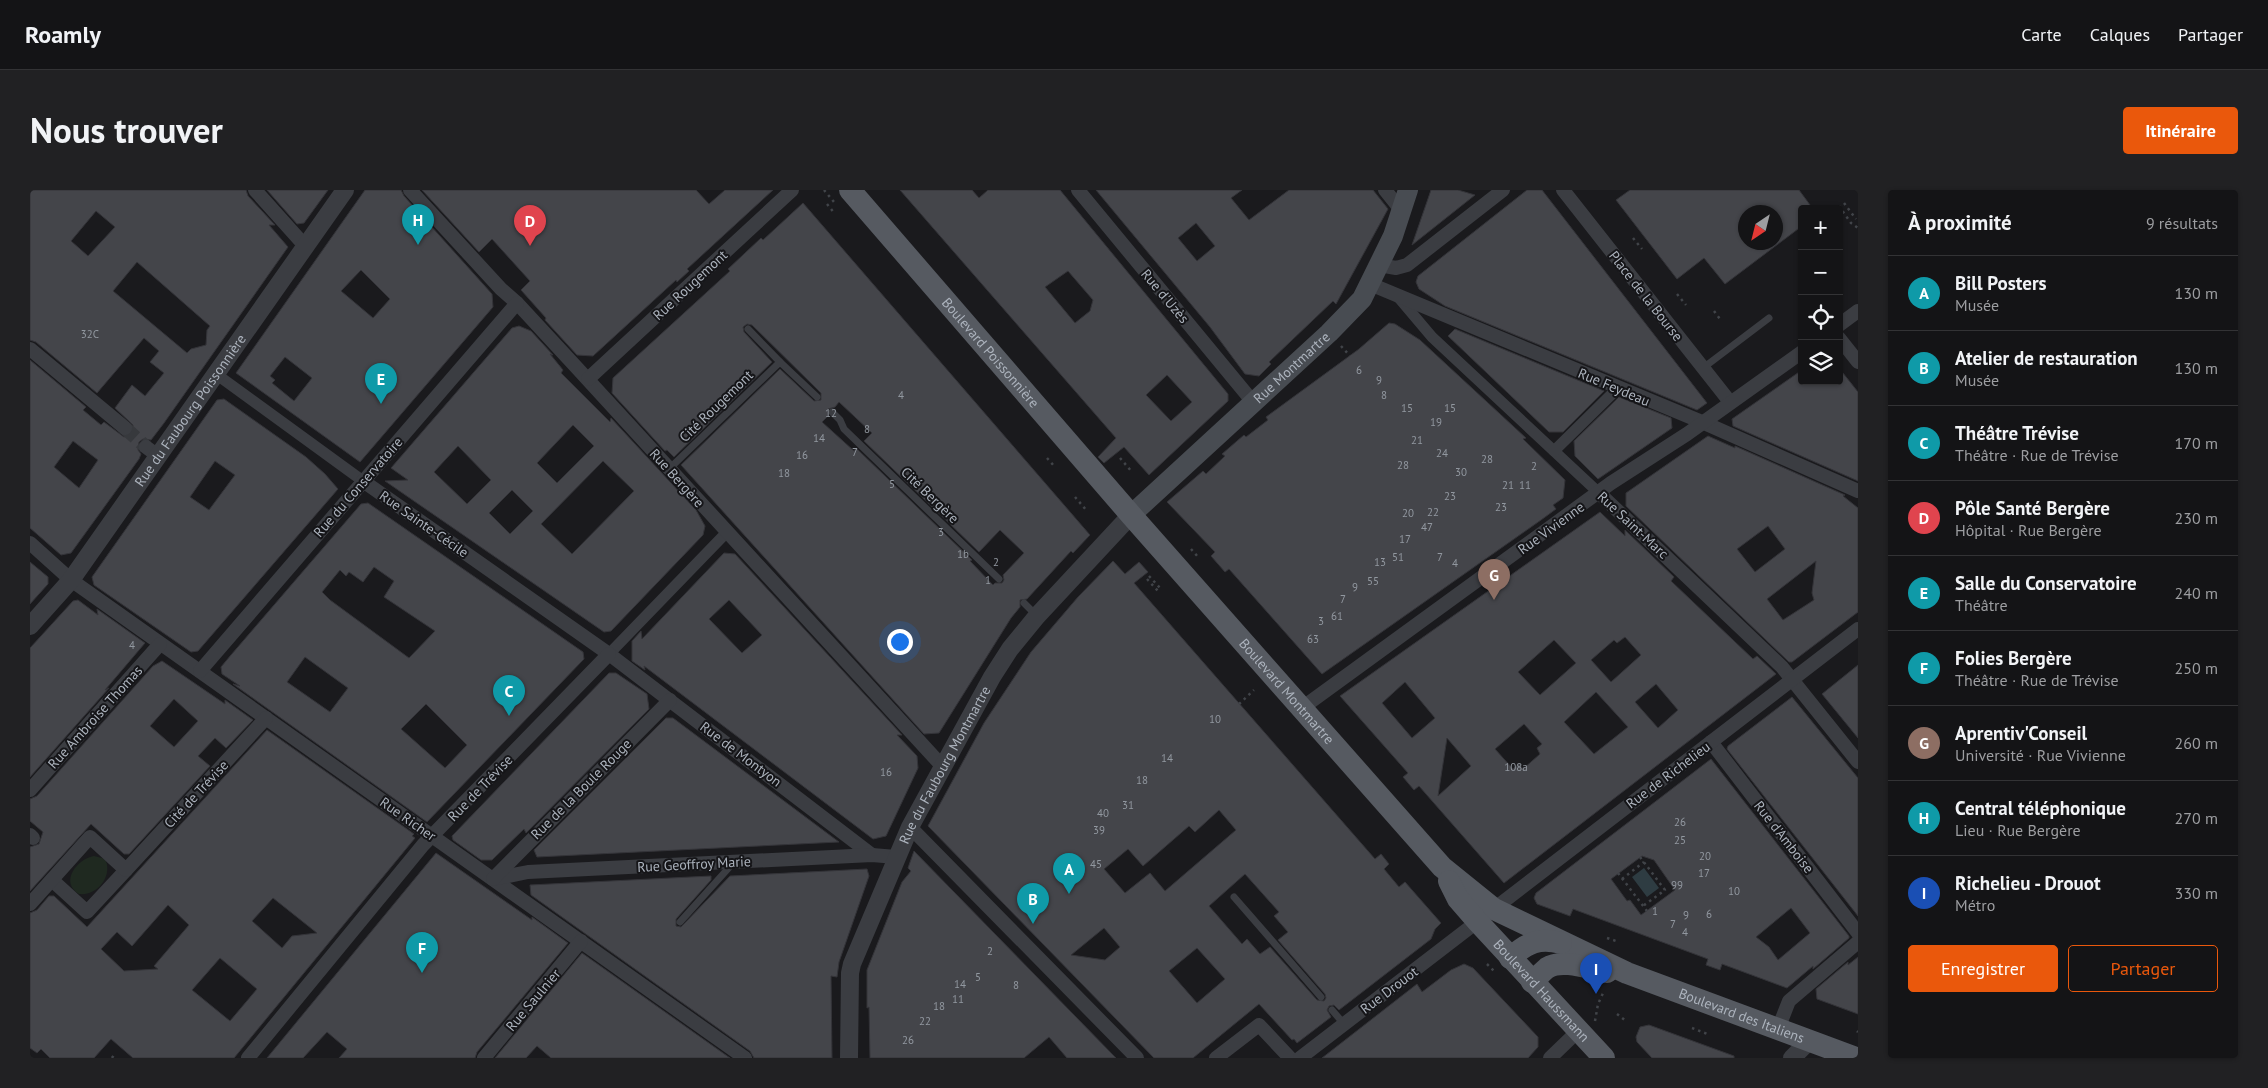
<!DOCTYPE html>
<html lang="fr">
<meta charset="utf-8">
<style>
body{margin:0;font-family:"PT Sans",sans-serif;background:#212123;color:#f1f3f6}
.controls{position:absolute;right:15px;top:15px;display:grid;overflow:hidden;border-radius:5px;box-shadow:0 1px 4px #0004}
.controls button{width:45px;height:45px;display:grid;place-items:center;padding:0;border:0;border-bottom:1px solid #333335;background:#141416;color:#f1f3f6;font:25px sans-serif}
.compass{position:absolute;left:1708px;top:15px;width:45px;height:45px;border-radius:50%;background:#141416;box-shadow:0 1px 4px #0004;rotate:215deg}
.you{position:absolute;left:869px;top:451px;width:18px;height:18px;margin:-12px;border:4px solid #fff;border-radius:50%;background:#1a73e8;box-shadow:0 0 0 8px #1a73e833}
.badge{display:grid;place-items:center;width:32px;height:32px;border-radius:50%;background:#ea580c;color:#fff;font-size:16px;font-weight:700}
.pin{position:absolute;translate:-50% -41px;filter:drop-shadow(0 1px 2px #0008)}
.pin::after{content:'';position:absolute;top:26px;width:18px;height:15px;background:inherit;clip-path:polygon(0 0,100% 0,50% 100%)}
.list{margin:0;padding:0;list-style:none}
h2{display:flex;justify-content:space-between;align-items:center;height:65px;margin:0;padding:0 20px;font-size:21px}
h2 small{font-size:16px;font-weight:400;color:#9d9ea1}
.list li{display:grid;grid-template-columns:32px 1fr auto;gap:15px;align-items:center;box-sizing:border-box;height:75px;padding:0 20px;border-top:1px solid #333335}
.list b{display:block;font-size:19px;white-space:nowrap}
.list p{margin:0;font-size:16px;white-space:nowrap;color:#9d9ea1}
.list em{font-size:16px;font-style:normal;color:#9d9ea1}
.actions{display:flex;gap:10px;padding:15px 20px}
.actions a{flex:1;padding:11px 0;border:1px solid #ea580c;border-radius:5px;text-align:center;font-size:18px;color:#ea580c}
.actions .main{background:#ea580c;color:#fff}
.icon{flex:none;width:28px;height:28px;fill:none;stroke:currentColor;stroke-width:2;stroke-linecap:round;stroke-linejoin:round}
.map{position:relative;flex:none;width:1828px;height:868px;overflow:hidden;border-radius:5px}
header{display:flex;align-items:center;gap:30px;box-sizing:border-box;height:70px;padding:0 25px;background:#141416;border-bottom:1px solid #333335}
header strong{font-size:24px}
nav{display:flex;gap:28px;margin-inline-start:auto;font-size:18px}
.intro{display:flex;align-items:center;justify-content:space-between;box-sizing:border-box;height:120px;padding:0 30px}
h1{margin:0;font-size:35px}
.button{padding:12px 22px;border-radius:5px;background:#ea580c;color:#fff;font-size:18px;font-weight:700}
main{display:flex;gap:30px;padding:0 30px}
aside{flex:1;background:#141416;border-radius:5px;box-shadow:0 1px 4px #0004}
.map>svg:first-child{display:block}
.green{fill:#1f2920}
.water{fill:#2e3c42}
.building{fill:#44454a;stroke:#343439;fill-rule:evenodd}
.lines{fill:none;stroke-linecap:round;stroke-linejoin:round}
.minor-tunnel{stroke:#37393d;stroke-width:14;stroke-dasharray:14 7;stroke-linecap:butt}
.path{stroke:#414449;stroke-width:2.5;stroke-dasharray:2.5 4;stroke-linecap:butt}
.service{stroke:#3b3d42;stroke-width:7}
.pedestrian{stroke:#3b3d42;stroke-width:11}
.minor{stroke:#3b3d42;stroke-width:14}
.tertiary{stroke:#3b3d42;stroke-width:18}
.secondary{stroke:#484c52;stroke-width:20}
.primary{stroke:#565a61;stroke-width:22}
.labels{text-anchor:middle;stroke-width:4;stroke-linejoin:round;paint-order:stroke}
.number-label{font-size:11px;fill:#9298a0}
.street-label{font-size:14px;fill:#acb3bd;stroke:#151518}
</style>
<header>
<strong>Roamly</strong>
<nav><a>Carte</a><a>Calques</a><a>Partager</a></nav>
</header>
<div class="intro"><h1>Nous trouver</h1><a class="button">Itinéraire</a></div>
<main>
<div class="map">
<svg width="1828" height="868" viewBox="0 0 1828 868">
<rect width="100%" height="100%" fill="#1a1a1d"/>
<path class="green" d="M64,666L72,668L76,671C82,688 66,706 49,704C29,692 47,669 64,666Z"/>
<path class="water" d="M1614,678L1629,698L1617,707L1602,687Z"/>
<g class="building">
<path d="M0,0H216L218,6L245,35H239L258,57L134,233L121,250L113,249L109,252L108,260L111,264L109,269L41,363L31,365L0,338V170L56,217L53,220L71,235L74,232L94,247L102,243L103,235L85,218L102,195L115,206L134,183L120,172L129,161L114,148L67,203L6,152L0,150ZM66,21L85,37L58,66L41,51ZM107,72L180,136L177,140L176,155L161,159L157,163L83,101ZM43,251L68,270L49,298L24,277Z"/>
<path d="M237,0H298L274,33L267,34Z"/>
<path d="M335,0H371L374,6L462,104L463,117L330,272L206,183ZM331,80L360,109L343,128L311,101ZM255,167L282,188L264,211L242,193L245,190L240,186Z"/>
<path d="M392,0H666L679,14L695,0H743L657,79L659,81L647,92L646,90L563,166L547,165L515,130L516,128L491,100L500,91L462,49L449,62Z"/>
<path d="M870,0H942L949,8L958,0H1030L1198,204V211L1119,285L1094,257L1074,273L1068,267L1086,248ZM1038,81L1063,110L1060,121L1045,133L1015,97ZM1137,185L1162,212L1141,231L1116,205Z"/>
<path d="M1066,0H1212L1201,8L1219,30L1259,0H1343L1358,19L1306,114L1303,111L1239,172L1241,174L1229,186L1215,184L1180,137ZM1166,33L1185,56L1167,71L1148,48Z"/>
<path d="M1401,0H1428L1445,5L1382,55Z"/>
<path d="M1497,0H1512L1677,213L1667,220L1415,116L1389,99L1386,92L1388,86Z"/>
<path d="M1600,0H1769L1783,19H1772V36L1695,94L1674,68L1647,89L1586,10ZM1716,22H1746V52H1716Z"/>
<path d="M773,13L1060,345L1043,363L1041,361L997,409L990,410V417L981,428L909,543L894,544L651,275L750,179L784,211L791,210V203L722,135L717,134L713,137L714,142L742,172L644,267L637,260L635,261L582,203L583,188L700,81L698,79L731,48L733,50ZM809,212L842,243L834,251L949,362L970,340L994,363L973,385L974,390L972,393H965L963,395L940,371L942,370L826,258L824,261L792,232L798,226V219L805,217Z"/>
<path d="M1359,133L1365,134L1390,150L1496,248L1493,249L1535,290L1533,308L1523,315L1526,319L1511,330L1292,484L1199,379L1195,382L1181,366L1185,362L1137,312L1173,281L1176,284L1195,266L1192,264L1214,245L1216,247L1238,230L1236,227L1329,159Z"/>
<path d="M489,136L501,141L523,165L520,164L533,180L531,183L580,232L581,228L666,320L675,336L673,345L581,441L574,442L355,291L378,290L361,278L482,138ZM543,235L564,256L527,293L507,273ZM428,256L461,290L437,314L404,282ZM573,271L604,301L542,364L511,334ZM482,300L503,321L480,344L459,323Z"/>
<path d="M1425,139L1574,201L1533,242H1519L1418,146Z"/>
<path d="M1809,178L1828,202V291L1703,236L1702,229L1772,180V191H1809Z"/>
<path d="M1589,207L1641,228L1642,238L1568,289L1545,266L1544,251Z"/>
<path d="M194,209L276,267L295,284L308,299L168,461L161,462L64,395L62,387L187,210ZM185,271L205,285L179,320L160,307Z"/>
<path d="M1678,246L1705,258V256L1815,305L1813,306L1828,318V422L1762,472H1759L1596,316V303ZM1738,336L1755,359L1725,382L1707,359ZM1786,371L1782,403L1784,410L1753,430L1737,409Z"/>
<path d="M338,313L553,462L554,469L397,632L203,494L210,496L192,484L191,477L201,465L331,314ZM344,377L364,391L354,407L405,441L379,468L300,410L292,402L310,380L316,386L319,382L333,392ZM275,467L318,498L300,522L257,492ZM396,514L437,555L415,578L371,539Z"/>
<path d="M1570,322L1595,346V340L1644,387L1641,391L1723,469L1727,466L1746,484L1474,693L1389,596L1384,600L1373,587L1378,583L1310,506ZM1595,447L1611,465L1581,492L1561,470L1584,450L1587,453ZM1524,450L1546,473L1510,505L1488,482ZM1375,492L1405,528L1382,548L1352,513ZM1626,494L1648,520L1628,538L1605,512ZM1566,502L1598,537L1564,564L1534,532ZM1494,534L1512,554L1507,558L1510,564L1493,579L1489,574L1483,579L1465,559ZM1417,548L1441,576L1408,606Z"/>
<path d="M694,363L705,364L872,545H867L887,566L888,578L856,646L843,649L614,476L615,480L602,471V451L611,441L612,449ZM699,410L732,445L712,463L679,429Z"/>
<path d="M1083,371L1095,384L1109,372L1118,382L1104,393L1345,669L1351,664L1359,674L1354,679L1369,697L1375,692L1411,733L1405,739L1401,749L1309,820L1304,815L1299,816L1297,820L1301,827L1267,853L1264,849L1262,850L1229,814L1163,868H1124L898,636L954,533L1001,462L1048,407ZM1189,620L1206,640L1135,701L1120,683L1095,703L1074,679L1098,659L1113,676L1159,636L1165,642ZM1215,684L1249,722L1244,726L1258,742L1248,750L1295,804L1296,808L1294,811L1287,810L1240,757L1230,764L1217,749L1212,754L1179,716ZM1074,738L1090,757L1075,770L1041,765ZM1167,758L1195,789L1167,813L1139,781Z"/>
<path d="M0,372L18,387V394L0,414Z"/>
<path d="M48,410L68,425L67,419L115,453L75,500L79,498L0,587V458L43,411Z"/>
<path d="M132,471L195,514V510L223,530L196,558L185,548L168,566L180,576L99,664H94L61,634L0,701V657L9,654L13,642L0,631V609L7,606L123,476ZM144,509L168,531L144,557L120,536Z"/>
<path d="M1828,475V548L1792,504Z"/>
<path d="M579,483H586L617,504L619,519L496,643L494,639L462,670H451L423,650L422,646Z"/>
<path d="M1762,507L1828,588V726L1697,559L1698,556Z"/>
<path d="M636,528H643L809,652L507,667L504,660Z"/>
<path d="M237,540L384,644L382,646L385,648L204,868H103L81,849L64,868H20L11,859L7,863L0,858V723L7,720L19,706H24L57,737ZM243,708L287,743L262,746L252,758L222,731ZM138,715L159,735L124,776L128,779L94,781L71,759L87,742L102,756ZM190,768L227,799L200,831L162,800Z"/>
<path d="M1681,569L1819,746V748L1783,779V776L1757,798L1692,774L1690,780L1676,775L1678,769L1543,719L1540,726L1507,714L1504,708L1506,703ZM1612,666L1624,670L1645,700L1611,725L1600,710L1597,711L1581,689ZM1761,718L1780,743L1748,770L1739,757L1726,747Z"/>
<path d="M884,661L1045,826L1086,868H1037L1019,847L994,868H840L839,817L837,818V780L872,692L881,681L878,678Z"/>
<path d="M406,663L502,730V727L538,753L447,862L445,868H309L317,859L297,842L273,868H237Z"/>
<path d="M837,679L839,686L809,772L807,787L801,786L802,868H724L720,861L501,705L500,695L681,686V690L646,729V736L651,737L700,686Z"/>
<path d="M552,763L700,868H521L507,856L496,868H465Z"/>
<path d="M1828,767V824L1787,809L1786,799L1818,772V775Z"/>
<path d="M1434,774L1443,778L1508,847V857L1498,868H1292L1387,794L1392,802L1421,780Z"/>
<path d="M1619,835L1704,866V868H1622L1607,852L1606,847L1610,837Z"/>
</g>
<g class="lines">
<path class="minor-tunnel" d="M95,238L116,257"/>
<g class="path">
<path d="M794,0L804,12"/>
<path d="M1814,13L1826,29"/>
<path d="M797,14L805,24"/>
<path d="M1809,16L1821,33L1828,38"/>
<path d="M1603,48L1612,59"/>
<path d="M1647,104L1656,115"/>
<path d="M1684,121L1690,129"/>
<path d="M1311,156L1320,166"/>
<path d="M1017,268L1025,277"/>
<path d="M1090,268L1102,282"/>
<path d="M1045,307L1057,321"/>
<path d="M1161,359L1169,368"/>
<path d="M1119,386L1131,399"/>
<path d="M1117,389L1128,401"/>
<path d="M1209,514L1224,500"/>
<path d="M1610,667L1635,700L1613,716"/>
<path d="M1588,683L1617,721"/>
<path d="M1592,689L1614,672"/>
<path d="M1577,748L1589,752"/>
<path d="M1457,774L1465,782"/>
<path d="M1587,824L1596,831"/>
<path d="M1565,831L1568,814L1574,801"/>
<path d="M1662,838L1680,845"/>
<path d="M1827,841L1828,842"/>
<path d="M82,868L85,863"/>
</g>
<g class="service">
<path d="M718,139L750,172"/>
<path d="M1673,178L1739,128"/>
<path d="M802,222L810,230L814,239L969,389"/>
<path d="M639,279L750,172L787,207"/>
<path d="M994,413L1007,426"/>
<path d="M1204,707L1291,807"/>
<path d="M650,732L704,672"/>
<path d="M1302,820L1314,834"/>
</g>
<g class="pedestrian">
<path d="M1369,108L1402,147L1569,303"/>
<path d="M186,184L333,291"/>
<path d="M1524,261L1588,198"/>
<path d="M579,464L697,342"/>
</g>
<g class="minor">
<path d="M225,0L276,57"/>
<path d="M380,0L471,99L487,113L548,179L913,577"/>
<path d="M1048,0L1223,212"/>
<path d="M1355,0L1371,20"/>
<path d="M1533,0L1700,212"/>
<path d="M1349,75L1366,78L1377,75L1473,0"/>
<path d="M1340,94L1672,232L1828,301"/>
<path d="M1809,135L1828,121"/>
<path d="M1809,148L1828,172"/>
<path d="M0,159L95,238"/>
<path d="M558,189L762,0"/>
<path d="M116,257L128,266"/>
<path d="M333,291L579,464L842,665"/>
<path d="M1569,303L1752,477L1828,572"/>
<path d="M0,353L41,390L715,868"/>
<path d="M170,481L487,113"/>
<path d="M1272,518L1581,293L1657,244L1772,162"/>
<path d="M1681,552L1828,743"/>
<path d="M0,600L130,454"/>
<path d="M880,637L1107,868"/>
<path d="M0,645L3,648"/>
<path d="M463,689L498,682L842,665L866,667"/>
<path d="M463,689L640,510"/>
<path d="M22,690L57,722L96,680"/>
<path d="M0,714L60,647L96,680L236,528"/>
<path d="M1748,839L1759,811L1828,752"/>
<path d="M218,868L393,655L579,464"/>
<path d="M454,868L551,751"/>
<path d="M1186,868L1229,835L1260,868"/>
<path d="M1270,868L1828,439"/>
<path d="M1520,868L1548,841"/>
</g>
<g class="tertiary">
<path id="s1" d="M0,436L41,390L315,0"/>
<path id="s2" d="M819,868L820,783L822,774L880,637L962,487L980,459L1007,426L1101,325"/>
<path d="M1762,868L1779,851"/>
</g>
<path class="secondary" id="s3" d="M1101,325L1299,143L1332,109L1363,46L1378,0"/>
<g class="primary">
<path id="s4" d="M820,0L1101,325L1412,677L1464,719L1597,783L1826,868"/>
<path id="s5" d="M1419,691L1428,709L1448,732L1574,868"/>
<path d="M1480,768C1497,753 1509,747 1531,753"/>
<path d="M1502,792C1507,788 1512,782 1517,778C1532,768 1560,779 1577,782"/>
</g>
</g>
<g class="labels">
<g class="number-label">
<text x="60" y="148">32C</text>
<text x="1329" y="184">6</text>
<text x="1349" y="194">9</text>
<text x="871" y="209">4</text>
<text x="1354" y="209">8</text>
<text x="1377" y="222">15</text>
<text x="1420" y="222">15</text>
<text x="801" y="227">12</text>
<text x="1406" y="236">19</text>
<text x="837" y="243">8</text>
<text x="789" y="252">14</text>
<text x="1387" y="254">21</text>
<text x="825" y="266">7</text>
<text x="1412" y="267">24</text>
<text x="772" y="269">16</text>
<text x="1457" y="273">28</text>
<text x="1373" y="279">28</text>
<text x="1504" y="280">2</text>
<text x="1431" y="286">30</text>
<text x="754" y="287">18</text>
<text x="862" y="298">5</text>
<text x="1478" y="299">21</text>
<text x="1495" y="299">11</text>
<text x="1420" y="310">23</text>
<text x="1471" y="321">23</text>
<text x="1403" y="326">22</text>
<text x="1378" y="327">20</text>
<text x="1397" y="341">47</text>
<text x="911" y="346">3</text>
<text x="1375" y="353">17</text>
<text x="933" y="368">1b</text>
<text x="1368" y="371">51</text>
<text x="1410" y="371">7</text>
<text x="966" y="376">2</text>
<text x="1350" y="376">13</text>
<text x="1425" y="377">4</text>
<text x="958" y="394">1</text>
<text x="1343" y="395">55</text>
<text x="1325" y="401">9</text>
<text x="1313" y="413">7</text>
<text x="1307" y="430">61</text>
<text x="1291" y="435">3</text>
<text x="1283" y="453">63</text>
<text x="102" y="459">4</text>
<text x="1185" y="533">10</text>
<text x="1137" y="572">14</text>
<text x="1486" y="581">108a</text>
<text x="856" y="586">16</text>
<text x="1112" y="594">18</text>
<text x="1098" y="619">31</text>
<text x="1073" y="627">40</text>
<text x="1650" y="636">26</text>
<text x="1069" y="644">39</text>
<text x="1650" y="654">25</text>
<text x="1675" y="670">20</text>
<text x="1066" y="678">45</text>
<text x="1674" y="687">17</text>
<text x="1647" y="699">99</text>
<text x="1704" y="705">10</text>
<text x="1625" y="725">1</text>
<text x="1679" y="728">6</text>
<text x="1656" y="729">9</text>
<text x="1643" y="738">7</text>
<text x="1655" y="746">4</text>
<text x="960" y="765">2</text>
<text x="948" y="791">5</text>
<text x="930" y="798">14</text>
<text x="986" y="799">8</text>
<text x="928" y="813">11</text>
<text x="909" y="820">18</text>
<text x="895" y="835">22</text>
<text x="878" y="854">26</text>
</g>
<g class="street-label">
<text transform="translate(660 95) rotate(-43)" y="5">Rue Rougemont</text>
<text transform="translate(1135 106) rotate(50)" y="5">Rue d'Uzès</text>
<text transform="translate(1616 106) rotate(52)" y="5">Place de la Bourse</text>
<text dy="5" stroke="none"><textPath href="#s4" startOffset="215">Boulevard Poissonnière</textPath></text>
<text dy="5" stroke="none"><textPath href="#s3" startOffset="218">Rue Montmartre</textPath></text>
<text transform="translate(1584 197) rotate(23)" y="5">Rue Feydeau</text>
<text transform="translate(686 216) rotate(-44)" y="5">Cité Rougemont</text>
<text dy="5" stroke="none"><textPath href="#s1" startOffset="269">Rue du Faubourg Poissonnière</textPath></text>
<text transform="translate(647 288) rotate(48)" y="5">Rue Bergère</text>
<text transform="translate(328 297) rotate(-49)" y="5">Rue du Conservatoire</text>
<text transform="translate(900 305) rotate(44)" y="5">Cité Bergère</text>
<text transform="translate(394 334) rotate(35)" y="5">Rue Sainte-Cécile</text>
<text transform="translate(1603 335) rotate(43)" y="5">Rue Saint-Marc</text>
<text transform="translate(1521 338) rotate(-36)" y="5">Rue Vivienne</text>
<text dy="5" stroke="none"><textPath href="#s4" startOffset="665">Boulevard Montmartre</textPath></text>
<text transform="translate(65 527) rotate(-48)" y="5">Rue Ambroise Thomas</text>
<text transform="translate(711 564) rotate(37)" y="5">Rue de Montyon</text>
<text dy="5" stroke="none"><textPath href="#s2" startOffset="314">Rue du Faubourg Montmartre</textPath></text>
<text transform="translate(1638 585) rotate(-37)" y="5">Rue de Richelieu</text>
<text transform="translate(450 598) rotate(-46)" y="5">Rue de Trévise</text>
<text transform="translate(551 599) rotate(-45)" y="5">Rue de la Boule Rouge</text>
<text transform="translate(166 604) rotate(-47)" y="5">Cité de Trévise</text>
<text transform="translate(378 629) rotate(35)" y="5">Rue Richer</text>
<text transform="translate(1754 647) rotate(52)" y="5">Rue d'Amboise</text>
<text transform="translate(664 674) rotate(-3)" y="5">Rue Geoffroy Marie</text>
<text transform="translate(1359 800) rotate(-37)" y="5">Rue Drouot</text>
<text dy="5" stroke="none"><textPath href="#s5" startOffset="144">Boulevard Haussmann</textPath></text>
<text transform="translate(503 810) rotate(-50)" y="5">Rue Saulnier</text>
<text dy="5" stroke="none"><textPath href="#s4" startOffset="1236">Boulevard des Italiens</textPath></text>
</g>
</g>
</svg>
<div class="controls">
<button>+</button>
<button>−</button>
<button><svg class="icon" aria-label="locate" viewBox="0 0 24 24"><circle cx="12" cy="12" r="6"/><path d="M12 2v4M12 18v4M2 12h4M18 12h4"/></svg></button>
<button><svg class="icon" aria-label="layers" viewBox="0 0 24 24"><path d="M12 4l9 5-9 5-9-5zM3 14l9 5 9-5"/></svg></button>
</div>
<svg class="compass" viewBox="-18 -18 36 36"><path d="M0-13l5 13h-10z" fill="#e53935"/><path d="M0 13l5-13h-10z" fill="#9d9ea1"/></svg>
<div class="you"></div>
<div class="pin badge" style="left:1039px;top:704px;background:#0f9aa8">A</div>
<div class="pin badge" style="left:1003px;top:734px;background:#0f9aa8">B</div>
<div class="pin badge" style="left:479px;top:526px;background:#0f9aa8">C</div>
<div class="pin badge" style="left:500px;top:56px;background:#e0444e">D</div>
<div class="pin badge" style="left:351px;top:214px;background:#0f9aa8">E</div>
<div class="pin badge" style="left:392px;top:783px;background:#0f9aa8">F</div>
<div class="pin badge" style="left:1464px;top:410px;background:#8d6e63">G</div>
<div class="pin badge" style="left:388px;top:55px;background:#0f9aa8">H</div>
<div class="pin badge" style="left:1566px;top:804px;background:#1a4fb4">I</div>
</div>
<aside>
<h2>À proximité<small>9 résultats</small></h2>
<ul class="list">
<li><span class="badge" style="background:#0f9aa8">A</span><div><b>Bill Posters</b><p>Musée</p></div><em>130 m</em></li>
<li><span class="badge" style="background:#0f9aa8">B</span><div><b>Atelier de restauration</b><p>Musée</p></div><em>130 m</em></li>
<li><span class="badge" style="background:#0f9aa8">C</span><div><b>Théâtre Trévise</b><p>Théâtre · Rue de Trévise</p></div><em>170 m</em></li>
<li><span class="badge" style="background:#e0444e">D</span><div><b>Pôle Santé Bergère</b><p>Hôpital · Rue Bergère</p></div><em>230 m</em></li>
<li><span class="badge" style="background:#0f9aa8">E</span><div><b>Salle du Conservatoire</b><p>Théâtre</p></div><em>240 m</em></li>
<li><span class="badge" style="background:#0f9aa8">F</span><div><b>Folies Bergère</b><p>Théâtre · Rue de Trévise</p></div><em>250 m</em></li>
<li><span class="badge" style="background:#8d6e63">G</span><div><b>Aprentiv'Conseil</b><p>Université · Rue Vivienne</p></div><em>260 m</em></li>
<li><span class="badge" style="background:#0f9aa8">H</span><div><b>Central téléphonique</b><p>Lieu · Rue Bergère</p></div><em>270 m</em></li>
<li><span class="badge" style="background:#1a4fb4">I</span><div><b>Richelieu - Drouot</b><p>Métro</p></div><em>330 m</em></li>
</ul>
<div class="actions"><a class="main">Enregistrer</a><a>Partager</a></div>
</aside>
</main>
